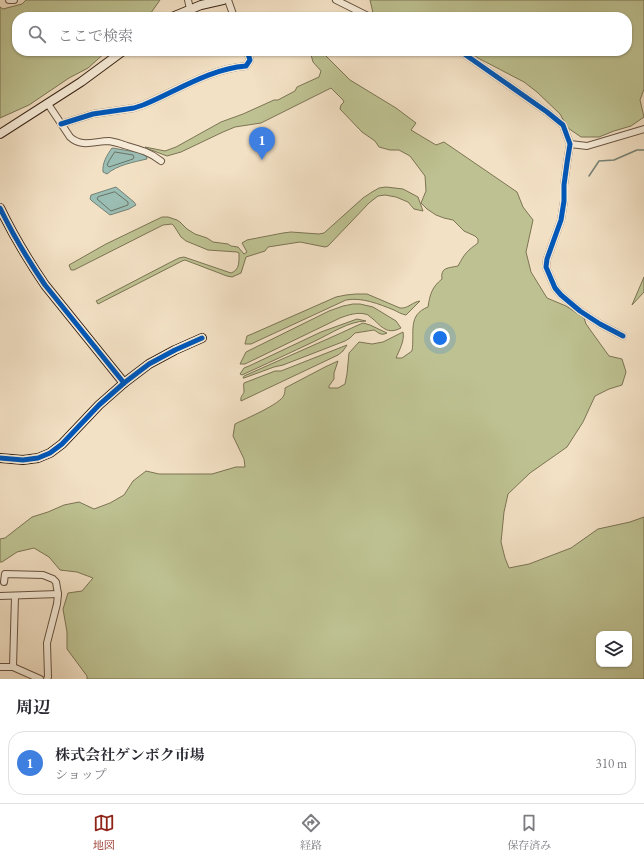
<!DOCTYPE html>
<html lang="ja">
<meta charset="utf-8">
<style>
body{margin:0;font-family:"EB Garamond","Noto Serif JP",serif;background:#f2f2f3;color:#2b2b33}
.controls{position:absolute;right:12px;bottom:12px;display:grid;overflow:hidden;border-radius:8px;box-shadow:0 1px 3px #0004}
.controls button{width:36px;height:36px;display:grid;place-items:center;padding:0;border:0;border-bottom:1px solid #e1e1e2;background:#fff;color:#2b2b33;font:20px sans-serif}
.you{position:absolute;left:440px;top:338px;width:14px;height:14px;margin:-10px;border:3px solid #fff;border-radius:50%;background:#1a73e8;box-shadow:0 0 0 6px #1a73e833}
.badge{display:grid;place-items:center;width:26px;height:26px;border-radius:50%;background:#8f2418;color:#fff;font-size:13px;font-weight:700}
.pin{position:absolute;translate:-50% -33px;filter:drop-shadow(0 1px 2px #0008)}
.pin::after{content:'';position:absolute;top:21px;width:14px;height:12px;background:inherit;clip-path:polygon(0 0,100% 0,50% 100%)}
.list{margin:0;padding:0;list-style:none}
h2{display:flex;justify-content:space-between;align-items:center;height:52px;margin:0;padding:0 16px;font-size:17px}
h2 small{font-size:13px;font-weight:400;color:#7c7c81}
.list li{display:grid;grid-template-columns:26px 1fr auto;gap:12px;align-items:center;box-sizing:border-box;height:64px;margin:0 8px 8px;padding:0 8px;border:1px solid #e1e1e2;border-radius:16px}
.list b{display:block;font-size:15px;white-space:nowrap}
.list p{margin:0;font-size:13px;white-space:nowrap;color:#7c7c81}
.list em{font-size:13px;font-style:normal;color:#7c7c81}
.icon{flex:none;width:22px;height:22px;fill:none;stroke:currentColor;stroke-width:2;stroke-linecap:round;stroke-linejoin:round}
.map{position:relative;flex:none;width:644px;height:679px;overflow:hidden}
.search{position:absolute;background:#fff;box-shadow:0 1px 3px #0004;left:12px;right:12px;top:12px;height:44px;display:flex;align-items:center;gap:10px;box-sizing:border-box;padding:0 14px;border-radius:16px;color:#7c7c81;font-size:15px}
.sheet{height:124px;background:#fff}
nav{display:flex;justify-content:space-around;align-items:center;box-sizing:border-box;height:56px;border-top:1px solid #e1e1e2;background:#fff;font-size:11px;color:#7c7c81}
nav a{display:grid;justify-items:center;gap:2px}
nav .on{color:#8f2418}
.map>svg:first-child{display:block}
.green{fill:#bec292;stroke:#7c7454;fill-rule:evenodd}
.water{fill:#9bbeb4;stroke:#748175}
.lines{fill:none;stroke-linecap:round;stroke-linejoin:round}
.shore{stroke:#6a7265;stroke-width:1}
.stream{stroke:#748175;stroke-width:1.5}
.street-casing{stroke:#685442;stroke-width:8}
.secondary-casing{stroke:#392516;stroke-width:10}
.street{stroke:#f7ecd9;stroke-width:6}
.secondary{stroke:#f7ecd9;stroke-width:8}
.cycleway-casing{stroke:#f7ecd9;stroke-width:8}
.cycleway{stroke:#0057b8;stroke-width:5}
</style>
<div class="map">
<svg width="644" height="679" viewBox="0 0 644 679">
<rect width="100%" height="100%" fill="#f3e1c5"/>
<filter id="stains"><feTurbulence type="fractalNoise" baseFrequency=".005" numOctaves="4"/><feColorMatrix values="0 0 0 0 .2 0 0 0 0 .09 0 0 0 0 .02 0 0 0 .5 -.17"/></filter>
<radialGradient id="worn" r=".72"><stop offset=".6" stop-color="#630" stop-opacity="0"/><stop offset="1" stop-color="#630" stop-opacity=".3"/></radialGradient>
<g class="green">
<path d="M26,0H160L148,17H17V51H107L88,68L69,78L29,105L0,118V7L3,9L22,4Z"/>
<path d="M370,0H644V89L640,100L644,117L631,126L614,131L599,137H581L568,128L560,114L537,92L524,82L478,58L468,51H627V17H374Z"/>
<path d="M310,51H321L350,80L396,108L416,123L411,130L436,145L444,142L517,192L523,207L533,220L526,252L531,272L547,298L566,306L584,318L586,324L609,356L622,359L626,372L622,385L609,389L595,396L583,422L567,447L530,473L508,494L504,512L501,542L505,558L509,568L529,564L571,548L598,529L630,522L644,517V679H87V676L67,649V632L63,609L68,593L82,591L93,578L77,572L60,570L49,557L34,548L17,552L2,562H0V539L5,538L32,517L48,512L64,505L79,502L94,509L110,503L124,495L133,481L146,471L159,474H212L236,467H245L244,459L233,436L235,424C245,419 281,404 284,395C285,393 285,390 285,388L325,367L338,361L334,373V379L329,386V388H338L345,384L347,374L349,353L359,342L372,344L383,342L403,332C405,340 399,351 396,358H402L412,351C415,333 407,315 428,307C430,294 432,287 442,279C440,267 449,268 458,266C465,253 467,251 478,243V239L475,236L464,231L453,220L444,218L436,215L427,209L421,203L426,191L425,176L410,156L399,150H390L379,147L375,141L362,132L340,109L341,105L344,102L343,100L331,88L261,123L235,127L223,132L181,152L167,156L146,148L145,147L165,151L176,147L221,122L243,114L274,100H278L295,91L297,87L319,77L321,71L313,62ZM599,634H629V664H599Z"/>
<path d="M386,187L403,189L418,197L423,211L414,209L408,202L396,197L385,195L378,196L369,203L328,246L325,247L300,242L268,247L265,251L246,257L241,273L232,277L227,276L185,260L182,261L98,304L96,301L169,263L179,258L184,257L231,273C240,270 239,261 239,253L237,252L208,250L186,241L181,237L174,226L172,224L163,225L74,270H71L69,265L106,244L162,217H168L177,220L180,222L187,229L195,234L207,238L213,242L228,244L231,246L238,247L244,254L247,252L242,243L247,240L283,233L291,232L319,234L324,233L363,198L372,192L379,188Z"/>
<path d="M644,277V292L632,305Z"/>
<path d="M356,294H367L400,308C408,309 412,302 420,301L406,315C401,314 398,312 394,310C379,304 362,297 346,300L251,344H245L247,336L252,334L336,297L346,295Z"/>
<path d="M353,304H360L373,307L396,321L401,328C387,335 382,327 373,319C370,317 368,314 365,314C357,312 348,315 340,318L245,364H240L246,352L329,311L343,306Z"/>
<path d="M357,319L366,321C349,321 330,334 315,341C290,353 266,364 242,375L240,374L244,368L249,366L321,332Z"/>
<path d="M363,323L370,325L387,333C381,336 379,333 374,330L355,333L350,338L345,341L283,365L274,367L244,378H243L244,376L341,333L356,326Z"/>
<path d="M347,345L343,351L338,355L241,401C240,395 244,395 244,391C244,387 243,386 244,383L275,371H281Z"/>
</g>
<g class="water">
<path d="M112,148L142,153L146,155L147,159C134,162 117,165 107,174L103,172C102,163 107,155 112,148Z"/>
<path d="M116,187L134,202L136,205L129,209L110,215L92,201L90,199L91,195Z"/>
</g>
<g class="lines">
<g class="shore">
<path d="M115,152L133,155L134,157L133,159L109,167L107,165L109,161Z"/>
<path d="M115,192L128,202V205L111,211L97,199L98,197Z"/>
</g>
<path class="stream" d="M589,176L599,161L614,160L637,150H644"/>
<g class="street-casing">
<g id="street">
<path d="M9,0H14"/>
<path d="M188,0L190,9"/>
<path d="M228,0L234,17"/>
<path d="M336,0L370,17"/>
<path d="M460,51L547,112L563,125L570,144L567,163L564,185V201L561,220L547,259L546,267L555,288L561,295L580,311L600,324L623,336"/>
<path d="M48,104L70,137C82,148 95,141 109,141C114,142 119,143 124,145C138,149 150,152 161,161"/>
<path d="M61,124L93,114L134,108L143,105C177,91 209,69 246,66L250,60L247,51"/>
<path d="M570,144L587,146L644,129"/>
<path d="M4,582L5,574L43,575L53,579L56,582L58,594L57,604L47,643L48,677L47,679"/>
<path d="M0,596L58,594"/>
<path d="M0,667H13L40,679"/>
<path d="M13,667L15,596"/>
</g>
</g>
<g class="secondary-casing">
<g id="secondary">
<path d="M172,17L201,5L223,0"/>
<path d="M0,134L81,82L123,51"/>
<path d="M0,208C13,235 28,260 45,285L124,383"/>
<path d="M0,458L23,460L38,458L50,453L62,444L99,405L124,383L149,364L175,350L202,338"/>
</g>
</g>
<use href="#street" class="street"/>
<use href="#secondary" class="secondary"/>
<g class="cycleway-casing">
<g id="cycleway">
<path d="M460,51L547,112L563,125L570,144L567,163L564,185V201L561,220L547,259L546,267L555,288L561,295L580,311L600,324L623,336"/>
<path d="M61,124L93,114L134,108L143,105C177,91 209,69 246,66L250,60L247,51"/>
<path d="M0,208C13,235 28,260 45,285L124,383"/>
<path d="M0,458L23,460L38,458L50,453L62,444L99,405L124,383L149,364L175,350L202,338"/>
</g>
</g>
<use href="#cycleway" class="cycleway"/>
</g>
<rect width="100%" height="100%" filter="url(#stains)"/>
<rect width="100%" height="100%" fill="url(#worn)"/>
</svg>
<div class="controls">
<button><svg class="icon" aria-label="layers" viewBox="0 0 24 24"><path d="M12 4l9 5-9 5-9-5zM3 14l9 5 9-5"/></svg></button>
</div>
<div class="you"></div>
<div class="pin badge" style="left:262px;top:160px;background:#3f7fe0">1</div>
<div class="search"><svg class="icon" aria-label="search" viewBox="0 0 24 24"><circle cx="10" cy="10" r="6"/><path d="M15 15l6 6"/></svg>ここで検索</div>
</div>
<section class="sheet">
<h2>周辺<small></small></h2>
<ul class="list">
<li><span class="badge" style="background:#3f7fe0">1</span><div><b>株式会社ゲンボク市場</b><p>ショップ</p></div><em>310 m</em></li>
</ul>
</section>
<nav>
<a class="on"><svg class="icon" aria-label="map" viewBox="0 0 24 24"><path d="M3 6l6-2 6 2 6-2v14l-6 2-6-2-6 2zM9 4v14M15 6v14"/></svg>地図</a>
<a><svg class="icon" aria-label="directions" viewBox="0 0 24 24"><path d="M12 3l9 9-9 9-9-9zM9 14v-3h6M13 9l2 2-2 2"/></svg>経路</a>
<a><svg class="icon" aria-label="saved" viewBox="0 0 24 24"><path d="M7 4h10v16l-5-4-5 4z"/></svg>保存済み</a>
</nav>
